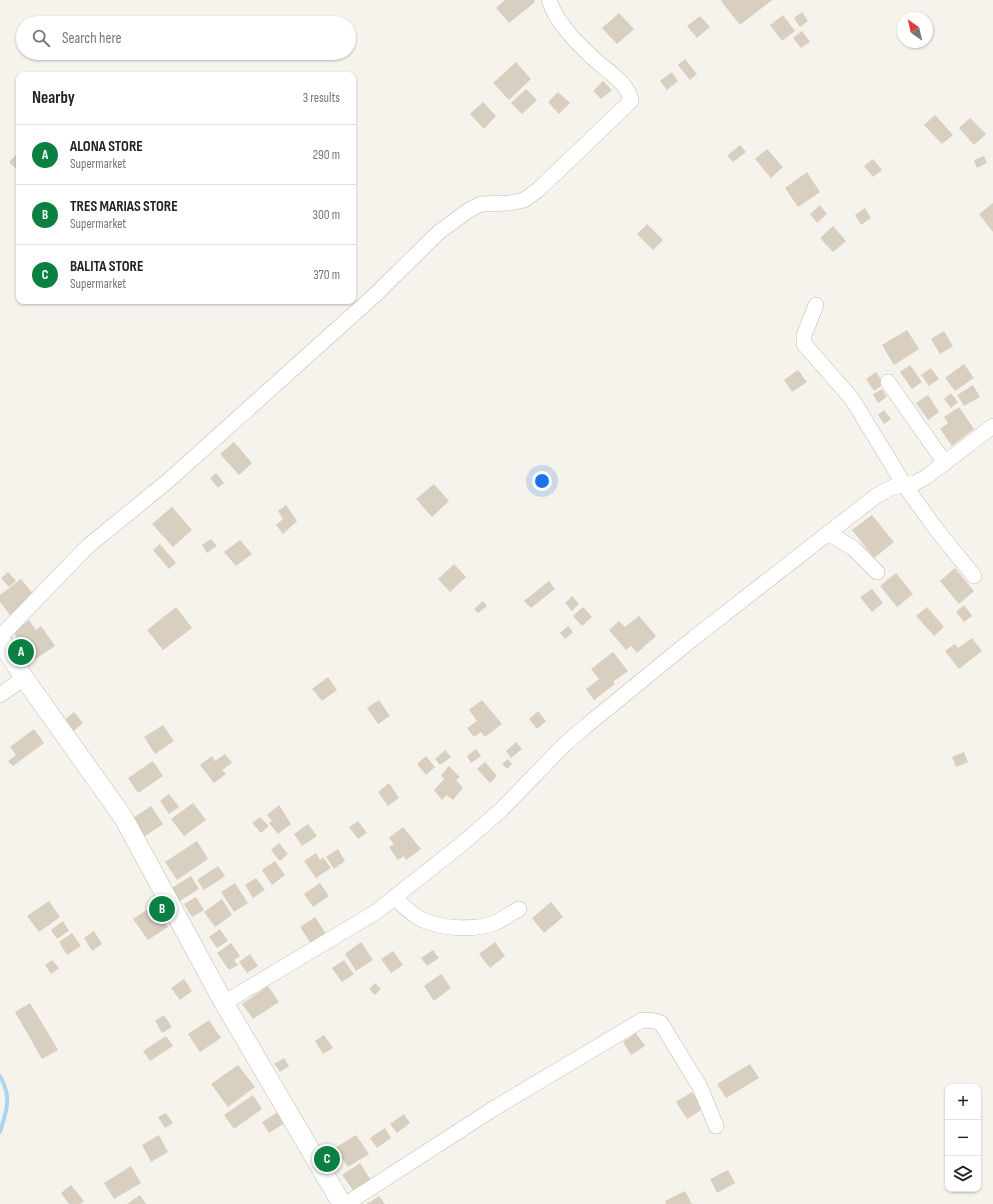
<!DOCTYPE html>
<meta charset="utf-8">
<style>
body{margin:0;font-family:"Sofia Sans Condensed",sans-serif;background:#f2f2f2;color:#222}
.controls{position:absolute;right:12px;bottom:12px;display:grid;overflow:hidden;border-radius:8px;box-shadow:0 1px 3px #0004}
.controls button{width:36px;height:36px;display:grid;place-items:center;padding:0;border:0;border-bottom:1px solid #e0e0e0;background:#fff;color:#222;font:20px sans-serif}
.compass{position:absolute;left:897px;top:12px;width:36px;height:36px;border-radius:50%;background:#fff;box-shadow:0 1px 3px #0004;rotate:326deg}
.you{position:absolute;left:542px;top:481px;width:14px;height:14px;margin:-10px;border:3px solid #fff;border-radius:50%;background:#1a73e8;box-shadow:0 0 0 6px #1a73e833}
.badge{display:grid;place-items:center;width:26px;height:26px;border-radius:50%;background:#0b8043;color:#fff;font-size:13px;font-weight:700}
.pin{position:absolute;translate:-50% -50%;border:2px solid #fff;box-shadow:0 1px 4px #0006}
.list{margin:0;padding:0;list-style:none}
h2{display:flex;justify-content:space-between;align-items:center;height:52px;margin:0;padding:0 16px;font-size:17px}
h2 small{font-size:13px;font-weight:400;color:#767676}
.list li{display:grid;grid-template-columns:26px 1fr auto;gap:12px;align-items:center;box-sizing:border-box;height:60px;padding:0 16px;border-top:1px solid #e0e0e0}
.list b{display:block;font-size:15px;white-space:nowrap}
.list p{margin:0;font-size:13px;white-space:nowrap;color:#767676}
.list em{font-size:13px;font-style:normal;color:#767676}
.icon{flex:none;width:22px;height:22px;fill:none;stroke:currentColor;stroke-width:2;stroke-linecap:round;stroke-linejoin:round}
.map{position:relative;flex:none;width:993px;height:1204px;overflow:hidden}
.search{position:absolute;background:#fff;box-shadow:0 1px 3px #0004;left:16px;top:16px;width:340px;height:44px;display:flex;align-items:center;gap:10px;box-sizing:border-box;padding:0 14px;border-radius:22px;color:#767676;font-size:15px}
.panel{position:absolute;background:#fff;box-shadow:0 1px 3px #0004;left:16px;top:72px;width:340px;height:232px;border-radius:8px}
.map>svg:first-child{display:block}
.lines{fill:none;stroke-linecap:round;stroke-linejoin:round}
.stream{stroke:#a9d4f2;stroke-width:4}
.building{fill:#d8cfc1}
.minor-casing{stroke:#c2bbae;stroke-width:16}
.tertiary-casing{stroke:#c2bbae;stroke-width:20}
.minor{stroke:#fff;stroke-width:15}
.tertiary{stroke:#fff;stroke-width:19}
</style>
<div class="map">
<svg width="993" height="1204" viewBox="0 0 993 1204">
<rect width="100%" height="100%" fill="#f6f3ec"/>
<g class="lines">
<path class="stream" d="M0,1076C12,1098 7,1109 0,1132"/>
</g>
<g class="building">
<path d="M505,0H534L535,2L509,23L496,8Z"/>
<path d="M723,0H772L740,25L721,1Z"/>
<path d="M802,12L808,21L800,27L794,18Z"/>
<path d="M619,13L634,29L617,44L602,28Z"/>
<path d="M783,15L795,31L782,41L770,25Z"/>
<path d="M700,16L710,27L697,38L687,26Z"/>
<path d="M802,31L810,42L801,48L793,38Z"/>
<path d="M685,59L697,74L690,80L678,65Z"/>
<path d="M516,62L531,79L509,100L493,83Z"/>
<path d="M672,72L678,81L667,90L660,81Z"/>
<path d="M603,81L612,90L601,99L593,91Z"/>
<path d="M526,89L537,100L522,114L511,103Z"/>
<path d="M558,92L570,103L559,114L548,102Z"/>
<path d="M483,102L496,116L484,129L470,114Z"/>
<path d="M935,115L953,135L942,144L924,125Z"/>
<path d="M970,118L986,134L974,145L959,128Z"/>
<path d="M740,145L746,152L733,162L727,156Z"/>
<path d="M767,149L783,167L771,178L755,159Z"/>
<path d="M19,152V172L9,162Z"/>
<path d="M984,156L987,163L977,168L974,160Z"/>
<path d="M873,159L882,170L873,177L864,166Z"/>
<path d="M807,172L820,192L798,207L785,188Z"/>
<path d="M993,203V232L979,214Z"/>
<path d="M820,205L827,214L817,223L810,214Z"/>
<path d="M865,208L871,218L861,225L855,215Z"/>
<path d="M647,224L663,240L653,250L637,234Z"/>
<path d="M833,226L846,241L833,252L820,238Z"/>
<path d="M907,330L919,349L894,365L882,345Z"/>
<path d="M944,331L953,346L940,354L931,339Z"/>
<path d="M964,364L974,378L955,391L945,378Z"/>
<path d="M910,365L922,382L912,389L900,372Z"/>
<path d="M931,368L939,379L929,386L921,375Z"/>
<path d="M798,370L807,382L792,392L784,380Z"/>
<path d="M876,372L884,384L874,391L866,379Z"/>
<path d="M973,385L980,397L964,406L957,395Z"/>
<path d="M882,389L887,397L878,403L873,394Z"/>
<path d="M951,393L958,402L951,408L944,399Z"/>
<path d="M928,395L939,412L928,420L916,403Z"/>
<path d="M959,407L974,429L952,446L940,429L948,423L944,417Z"/>
<path d="M884,410L891,419L884,424L878,415Z"/>
<path d="M234,442L252,463L239,475L220,454Z"/>
<path d="M216,473L224,483L218,488L210,478Z"/>
<path d="M434,484L449,501L432,517L416,499Z"/>
<path d="M286,505L297,521L283,534L276,525L283,519L278,511Z"/>
<path d="M172,507L192,530L173,547L152,524Z"/>
<path d="M872,515L894,542L874,558L852,530Z"/>
<path d="M211,539L217,546L207,553L202,545Z"/>
<path d="M240,540L252,554L236,566L224,552Z"/>
<path d="M160,544L176,563L169,569L153,550Z"/>
<path d="M454,564L466,577L450,592L438,579Z"/>
<path d="M955,568L974,591L959,604L940,581Z"/>
<path d="M8,572L16,581L9,587L1,578Z"/>
<path d="M896,573L913,594L897,607L880,586Z"/>
<path d="M21,579L35,596L10,615L0,602V595Z"/>
<path d="M549,581L555,589L531,608L524,601Z"/>
<path d="M872,589L883,603L872,612L860,597Z"/>
<path d="M572,596L579,604L572,611L565,603Z"/>
<path d="M483,601L487,606L478,613L474,609Z"/>
<path d="M964,605L972,616L964,622L956,612Z"/>
<path d="M176,607L192,628L163,650L147,630Z"/>
<path d="M583,607L592,617L582,626L573,616Z"/>
<path d="M927,607L944,627L934,636L916,616Z"/>
<path d="M639,616L656,636L637,653L631,646L626,650L609,630L619,621L625,627Z"/>
<path d="M29,620L36,630L41,626L55,646L31,662L25,653L21,656L11,641L17,637L13,632Z"/>
<path d="M568,626L573,632L565,639L560,633Z"/>
<path d="M972,638L982,651L959,669L945,651L955,644L958,648Z"/>
<path d="M613,652L628,671L613,682L615,684L594,700L586,689L599,679L591,669Z"/>
<path d="M328,677L337,690L322,701L312,689Z"/>
<path d="M379,700L390,716L378,724L367,708Z"/>
<path d="M482,700L502,724L485,737L481,732L474,737L467,728L477,721L469,710Z"/>
<path d="M538,711L546,721L537,729L529,719Z"/>
<path d="M74,712L83,723L71,733L62,722Z"/>
<path d="M163,725L174,741L155,754L144,737Z"/>
<path d="M34,729L44,743L13,766L8,761L16,755L10,747Z"/>
<path d="M516,742L522,749L511,758L506,751Z"/>
<path d="M476,749L481,756L471,763L467,756Z"/>
<path d="M445,750L451,757L440,765L435,759Z"/>
<path d="M964,752L968,762L956,767L952,757Z"/>
<path d="M225,754L232,763L222,770L226,774L214,783L200,765L212,756L215,761Z"/>
<path d="M426,756L435,767L426,775L417,764Z"/>
<path d="M508,759L512,764L507,769L502,764Z"/>
<path d="M153,761L163,776L138,793L128,778Z"/>
<path d="M485,762L497,776L490,783L477,769Z"/>
<path d="M449,766L460,777L456,780L463,788L453,800L447,795L442,800L434,790L444,779L441,775Z"/>
<path d="M389,783L399,798L388,806L378,792Z"/>
<path d="M169,794L179,807L169,814L160,801Z"/>
<path d="M193,803L206,820L184,836L171,819Z"/>
<path d="M279,805L291,824L278,834L269,823L272,821L267,815Z"/>
<path d="M151,806L163,824L139,840L127,822Z"/>
<path d="M260,817L269,826L261,833L252,823Z"/>
<path d="M358,821L367,833L358,839L349,827Z"/>
<path d="M308,824L317,836L302,846L294,834Z"/>
<path d="M403,827L421,849L406,860L404,856L398,860L389,847L394,844L389,838Z"/>
<path d="M197,841L208,859L177,880L165,862Z"/>
<path d="M279,843L288,854L280,861L271,850Z"/>
<path d="M338,849L345,861L334,869L326,857Z"/>
<path d="M316,853L320,860L323,857L331,868L316,878L304,861Z"/>
<path d="M275,861L285,875L272,885L262,870Z"/>
<path d="M218,866L225,876L204,890L197,880Z"/>
<path d="M191,876L199,889L178,902L170,889Z"/>
<path d="M256,878L265,890L253,898L245,885Z"/>
<path d="M235,883L248,903L234,912L221,892Z"/>
<path d="M320,883L329,896L313,907L304,894Z"/>
<path d="M196,897L204,910L192,917L184,904Z"/>
<path d="M222,899L232,915L215,927L204,912Z"/>
<path d="M49,901L60,917L39,932L27,916Z"/>
<path d="M551,902L563,917L544,933L532,918Z"/>
<path d="M154,905L168,927L148,940L133,919Z"/>
<path d="M315,917L328,937L313,947L300,927Z"/>
<path d="M63,921L69,931L57,939L51,930Z"/>
<path d="M220,929L228,941L217,948L209,937Z"/>
<path d="M94,931L102,944L92,951L84,938Z"/>
<path d="M72,933L81,946L67,955L59,942Z"/>
<path d="M361,942L373,960L356,971L345,954Z"/>
<path d="M495,942L505,956L490,968L479,954Z"/>
<path d="M231,943L240,956L234,960L238,965L229,970L217,953Z"/>
<path d="M433,950L439,958L427,966L421,958Z"/>
<path d="M393,951L403,965L391,973L381,959Z"/>
<path d="M250,954L258,966L247,973L239,962Z"/>
<path d="M52,960L59,968L51,974L45,965Z"/>
<path d="M344,960L354,974L342,982L332,968Z"/>
<path d="M441,974L451,988L434,1001L424,986Z"/>
<path d="M184,979L192,991L180,1000L171,988Z"/>
<path d="M375,983L381,989L375,995L369,989Z"/>
<path d="M268,986L279,1002L253,1019L242,1004Z"/>
<path d="M30,1003L58,1050L42,1059L15,1012Z"/>
<path d="M164,1015L172,1027L162,1033L155,1021Z"/>
<path d="M209,1020L221,1038L200,1052L188,1034Z"/>
<path d="M636,1033L645,1046L631,1055L623,1042Z"/>
<path d="M324,1035L333,1048L323,1054L315,1041Z"/>
<path d="M166,1036L173,1046L150,1061L143,1051Z"/>
<path d="M284,1058L289,1066L280,1072L274,1064Z"/>
<path d="M750,1064L759,1078L726,1098L717,1084Z"/>
<path d="M238,1065L255,1087L228,1107L211,1084Z"/>
<path d="M692,1092L703,1109L687,1119L676,1102Z"/>
<path d="M253,1095L262,1109L234,1129L224,1115Z"/>
<path d="M278,1112L285,1123L269,1133L262,1122Z"/>
<path d="M166,1113L173,1123L165,1128L158,1117Z"/>
<path d="M404,1114L410,1123L397,1133L390,1124Z"/>
<path d="M385,1128L391,1138L377,1148L370,1138Z"/>
<path d="M159,1135L168,1152L151,1162L142,1145Z"/>
<path d="M356,1135L369,1154L348,1167L335,1148Z"/>
<path d="M360,1163L372,1182L355,1193L342,1175Z"/>
<path d="M131,1166L141,1183L114,1199L104,1183Z"/>
<path d="M728,1170L735,1183L717,1193L710,1179Z"/>
<path d="M71,1185L84,1201L80,1204H69L61,1193Z"/>
<path d="M685,1191L692,1204H666L665,1201Z"/>
<path d="M140,1195L146,1204H127Z"/>
<path d="M379,1196L385,1204H367Z"/>
</g>
<g class="lines">
<g class="minor-casing">
<g id="minor">
<path d="M816,305L804,335V344L852,399L905,486L936,529L974,576"/>
<path d="M888,382L945,463"/>
<path d="M828,533L853,548L877,572"/>
<path d="M0,637L87,547L169,480L376,294L439,232L469,210L481,204L510,203L524,200L539,189L631,101C629,83 604,69 592,57C576,42 556,22 549,0"/>
<path d="M0,695L24,678"/>
<path d="M394,897C403,905 412,916 423,920C444,929 476,931 497,922C504,918 512,913 519,909"/>
<path d="M224,1003L376,912L463,843L501,810L565,744L586,726L695,637L876,496L893,487L915,483L926,477L993,426"/>
<path d="M346,1204L493,1109L642,1020L655,1021L661,1023L667,1033L700,1087L716,1126"/>
</g>
</g>
<g class="tertiary-casing">
<path id="tertiary" d="M0,639L24,678L123,817L224,1003L342,1204"/>
</g>
<use href="#minor" class="minor"/>
<use href="#tertiary" class="tertiary"/>
</g>
</svg>
<div class="controls">
<button>+</button>
<button>−</button>
<button><svg class="icon" aria-label="layers" viewBox="0 0 24 24"><path d="M12 4l9 5-9 5-9-5zM3 14l9 5 9-5"/></svg></button>
</div>
<svg class="compass" viewBox="-18 -18 36 36"><path d="M0-13l5 13h-10z" fill="#e53935"/><path d="M0 13l5-13h-10z" fill="#767676"/></svg>
<div class="you"></div>
<div class="pin badge" style="left:21px;top:652px">A</div>
<div class="pin badge" style="left:162px;top:909px">B</div>
<div class="pin badge" style="left:327px;top:1159px">C</div>
<div class="search"><svg class="icon" aria-label="search" viewBox="0 0 24 24"><circle cx="10" cy="10" r="6"/><path d="M15 15l6 6"/></svg>Search here</div>
<section class="panel">
<h2>Nearby<small>3 results</small></h2>
<ul class="list">
<li><span class="badge">A</span><div><b>ALONA STORE</b><p>Supermarket</p></div><em>290 m</em></li>
<li><span class="badge">B</span><div><b>TRES MARIAS STORE</b><p>Supermarket</p></div><em>300 m</em></li>
<li><span class="badge">C</span><div><b>BALITA STORE</b><p>Supermarket</p></div><em>370 m</em></li>
</ul>
</section>
</div>
